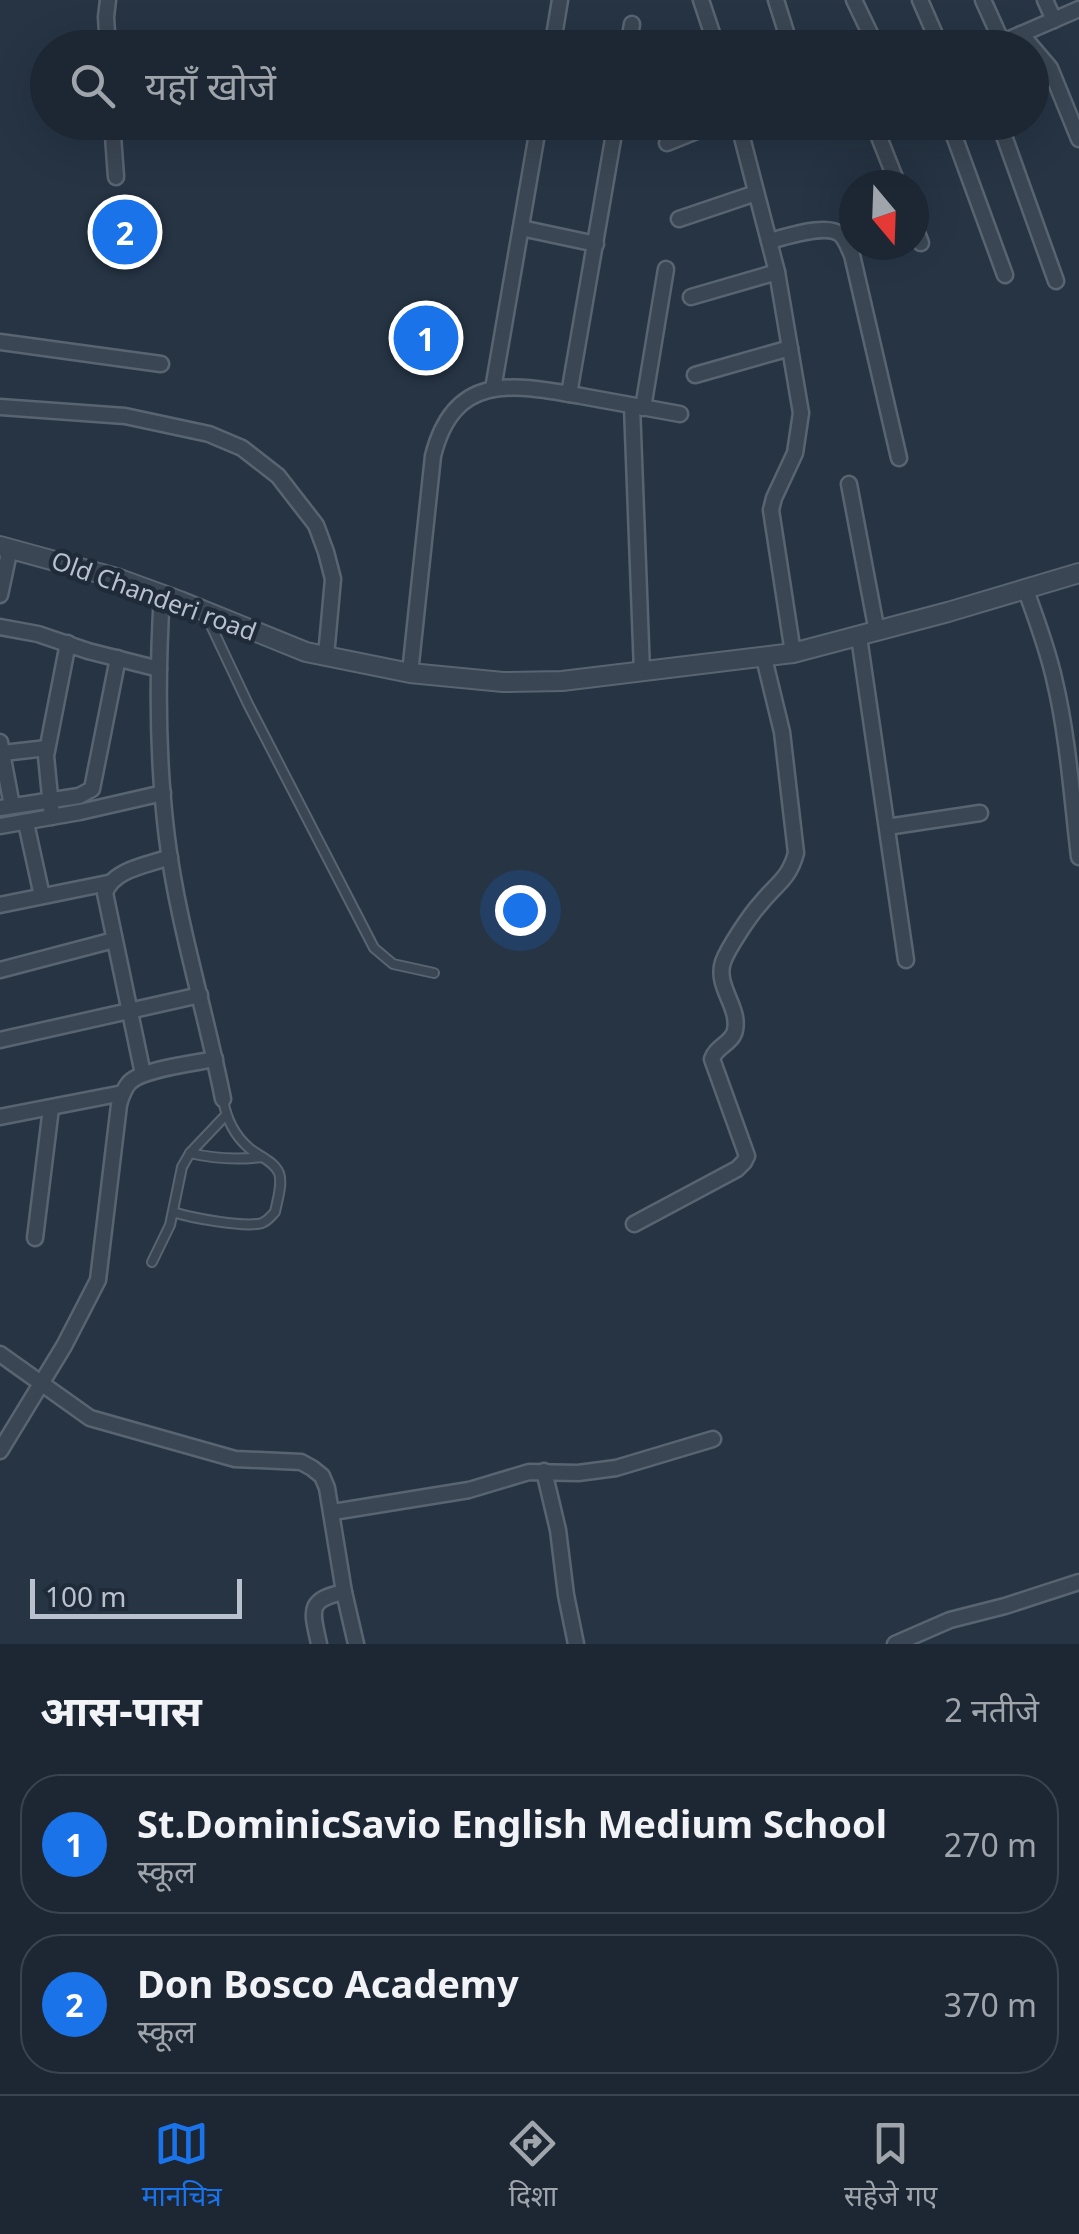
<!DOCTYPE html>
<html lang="hi">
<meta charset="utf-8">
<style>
body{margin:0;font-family:"Noto Sans","Noto Sans Devanagari",sans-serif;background:#29333f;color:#f1f3f6}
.compass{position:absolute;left:839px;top:170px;width:90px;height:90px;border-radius:50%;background:#1c2733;box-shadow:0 10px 40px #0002;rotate:161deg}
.scale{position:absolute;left:30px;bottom:25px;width:212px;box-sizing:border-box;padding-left:10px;border:5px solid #b8c1cd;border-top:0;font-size:28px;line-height:35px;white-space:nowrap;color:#b8c1cd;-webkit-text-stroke:8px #1f2b39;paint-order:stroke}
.you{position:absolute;left:520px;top:910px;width:35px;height:35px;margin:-25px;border:8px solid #fff;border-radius:50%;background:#1a73e8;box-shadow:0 0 0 15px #1a73e833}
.badge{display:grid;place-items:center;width:65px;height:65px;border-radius:50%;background:#1a73e8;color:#fff;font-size:32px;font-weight:700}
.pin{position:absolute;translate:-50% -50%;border:5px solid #fff;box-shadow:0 2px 10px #0006}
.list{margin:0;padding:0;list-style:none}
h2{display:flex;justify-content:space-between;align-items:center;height:130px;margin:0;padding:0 40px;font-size:42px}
h2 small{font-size:32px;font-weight:400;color:#a0a5ac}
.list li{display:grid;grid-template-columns:65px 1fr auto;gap:30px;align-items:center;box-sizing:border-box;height:140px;margin:0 20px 20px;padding:0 20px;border:2px solid #3a444e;border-radius:40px}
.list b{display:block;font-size:38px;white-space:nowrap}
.list p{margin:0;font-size:32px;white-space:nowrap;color:#a0a5ac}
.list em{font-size:32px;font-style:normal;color:#a0a5ac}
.icon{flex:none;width:55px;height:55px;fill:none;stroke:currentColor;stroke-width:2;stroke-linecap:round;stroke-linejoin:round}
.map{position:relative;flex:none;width:1079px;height:1644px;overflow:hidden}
.search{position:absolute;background:#1c2733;box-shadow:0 10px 40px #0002;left:30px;right:30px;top:30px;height:110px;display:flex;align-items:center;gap:25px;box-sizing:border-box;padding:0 35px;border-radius:55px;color:#a0a5ac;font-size:38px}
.sheet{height:450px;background:#1c2733}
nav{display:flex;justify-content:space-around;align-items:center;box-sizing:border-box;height:140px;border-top:2px solid #3a444e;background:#1c2733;font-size:28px;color:#a0a5ac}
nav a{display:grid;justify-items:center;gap:5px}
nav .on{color:#1a73e8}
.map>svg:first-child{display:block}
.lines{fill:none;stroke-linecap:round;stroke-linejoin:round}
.service-casing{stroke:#596471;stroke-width:12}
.minor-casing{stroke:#596471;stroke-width:19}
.tertiary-casing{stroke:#596471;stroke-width:22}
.service{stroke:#3a4653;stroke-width:8}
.minor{stroke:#3a4653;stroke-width:14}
.tertiary{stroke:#3a4653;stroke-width:18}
.labels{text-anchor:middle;stroke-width:9;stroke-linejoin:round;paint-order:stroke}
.street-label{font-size:25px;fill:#b8c1cd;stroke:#1f2b39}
</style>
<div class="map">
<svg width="1079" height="1644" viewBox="0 0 1079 1644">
<rect width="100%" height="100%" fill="#263444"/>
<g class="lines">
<g class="service-casing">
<g id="service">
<path d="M206,615L248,704L374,948L393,964L434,973"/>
<path d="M190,1153C215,1159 236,1160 262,1157"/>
<path d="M173,1212C191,1218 246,1228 262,1223C269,1220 270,1217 275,1212C277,1201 283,1184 279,1173C274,1161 258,1156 249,1148C234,1135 226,1118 223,1099"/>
<path d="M152,1262L170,1225L182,1167L190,1153L226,1115"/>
</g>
</g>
<g class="minor-casing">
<g id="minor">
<path d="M108,0L106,17L108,48"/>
<path d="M701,0L717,48"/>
<path d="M776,0L791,48"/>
<path d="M854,0L877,48"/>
<path d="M920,0L941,48"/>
<path d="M983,0L1002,42"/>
<path d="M1045,0L1054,20"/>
<path d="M1021,34L1050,68L1079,139"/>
<path d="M552,48L560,0"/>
<path d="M628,48L632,24"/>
<path d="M989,48L1079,9"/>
<path d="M112,122L116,177"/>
<path d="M738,122L777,272L801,413L795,453L774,498L771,510L793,653"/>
<path d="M873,122L898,185"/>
<path d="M949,122L1005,275"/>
<path d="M999,122L1056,281"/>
<path d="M667,143L719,122"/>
<path d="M679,219L756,193"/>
<path d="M914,225L921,243"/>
<path d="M521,228L596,244"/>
<path d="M769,241C786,237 826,223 840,234C846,239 849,249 852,255L899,458"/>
<path d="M691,297L777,272"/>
<path d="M0,342L161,364"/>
<path d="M695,375L790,348"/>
<path d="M493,389L539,122"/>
<path d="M569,394L616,122"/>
<path d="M632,406L642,672"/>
<path d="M0,407L125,416L209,434L242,448L278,476L316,525L326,552L333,579L326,656"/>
<path d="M643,408L666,269"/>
<path d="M849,484L877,632"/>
<path d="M1025,588C1036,618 1047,647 1054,678C1068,736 1072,798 1079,857"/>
<path d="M162,594C157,675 157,758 167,838C178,926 206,1012 223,1099"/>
<path d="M0,595L10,548"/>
<path d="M0,627L38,634L88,651L159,669"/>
<path d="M859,637L906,960"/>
<path d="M410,673L433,456C454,372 513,384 581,396C614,402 647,408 680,414"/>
<path d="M0,742L12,806"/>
<path d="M3,753L47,748"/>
<path d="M0,808L79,796L92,789L118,658"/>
<path d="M52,817L46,756L68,643"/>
<path d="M26,823L42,896"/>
<path d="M0,826L80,812L163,793"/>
<path d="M887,827L980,813"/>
<path d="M0,905L108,883"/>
<path d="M0,970L114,940"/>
<path d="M0,1040L200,995"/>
<path d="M143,1074L105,893C113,869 148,865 170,857"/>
<path d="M0,1117L123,1093"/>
<path d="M634,1224L737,1169L744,1162L747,1156L712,1059C716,1046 733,1043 735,1030C740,1007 715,986 723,962C728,948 750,915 761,903C777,883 789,879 796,853L782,732L764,658"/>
<path d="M35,1238L51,1108"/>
<path d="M0,1354L90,1418L235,1459L301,1462L312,1468L322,1476L327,1488L344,1592L356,1644"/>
<path d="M0,1451L64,1346L98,1280L119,1105C121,1097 124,1089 129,1083C142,1069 195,1063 215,1059"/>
<path d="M544,1471L558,1530L566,1595L576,1644"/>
<path d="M333,1512L469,1490L529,1472L578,1473L616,1468L713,1439"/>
<path d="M319,1644C312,1611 306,1600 344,1592"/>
<path d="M895,1644L950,1620L1005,1606L1079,1582"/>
</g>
</g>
<g class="tertiary-casing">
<path id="tertiary" d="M0,546L117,578L180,601L306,652L410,673L503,682L562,681L793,653L948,612L1079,573"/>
</g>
<use href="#service" class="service"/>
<use href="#minor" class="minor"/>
<use href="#tertiary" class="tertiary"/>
</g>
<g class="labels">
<g class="street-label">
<text transform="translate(154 596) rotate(20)" y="9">Old Chanderi road</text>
</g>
</g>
</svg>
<svg class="compass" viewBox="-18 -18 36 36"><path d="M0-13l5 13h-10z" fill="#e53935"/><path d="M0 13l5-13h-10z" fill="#a0a5ac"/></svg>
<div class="scale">100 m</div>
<div class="you"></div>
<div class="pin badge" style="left:426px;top:338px">1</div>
<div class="pin badge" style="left:125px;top:232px">2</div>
<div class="search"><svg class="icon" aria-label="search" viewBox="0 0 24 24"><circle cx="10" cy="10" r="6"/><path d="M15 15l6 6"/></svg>यहाँ खोजें</div>
</div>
<section class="sheet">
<h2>आस-पास<small>2 नतीजे</small></h2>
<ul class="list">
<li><span class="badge">1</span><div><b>St.DominicSavio English Medium School</b><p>स्कूल</p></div><em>270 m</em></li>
<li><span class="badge">2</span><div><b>Don Bosco Academy</b><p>स्कूल</p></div><em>370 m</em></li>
</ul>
</section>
<nav>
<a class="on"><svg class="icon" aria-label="map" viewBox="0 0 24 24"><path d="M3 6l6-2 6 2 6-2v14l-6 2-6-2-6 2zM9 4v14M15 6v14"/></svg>मानचित्र</a>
<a><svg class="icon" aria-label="directions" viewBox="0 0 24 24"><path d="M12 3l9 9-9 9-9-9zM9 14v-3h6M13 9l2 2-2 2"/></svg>दिशा</a>
<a><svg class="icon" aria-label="saved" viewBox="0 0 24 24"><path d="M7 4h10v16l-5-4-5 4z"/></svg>सहेजे गए</a>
</nav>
